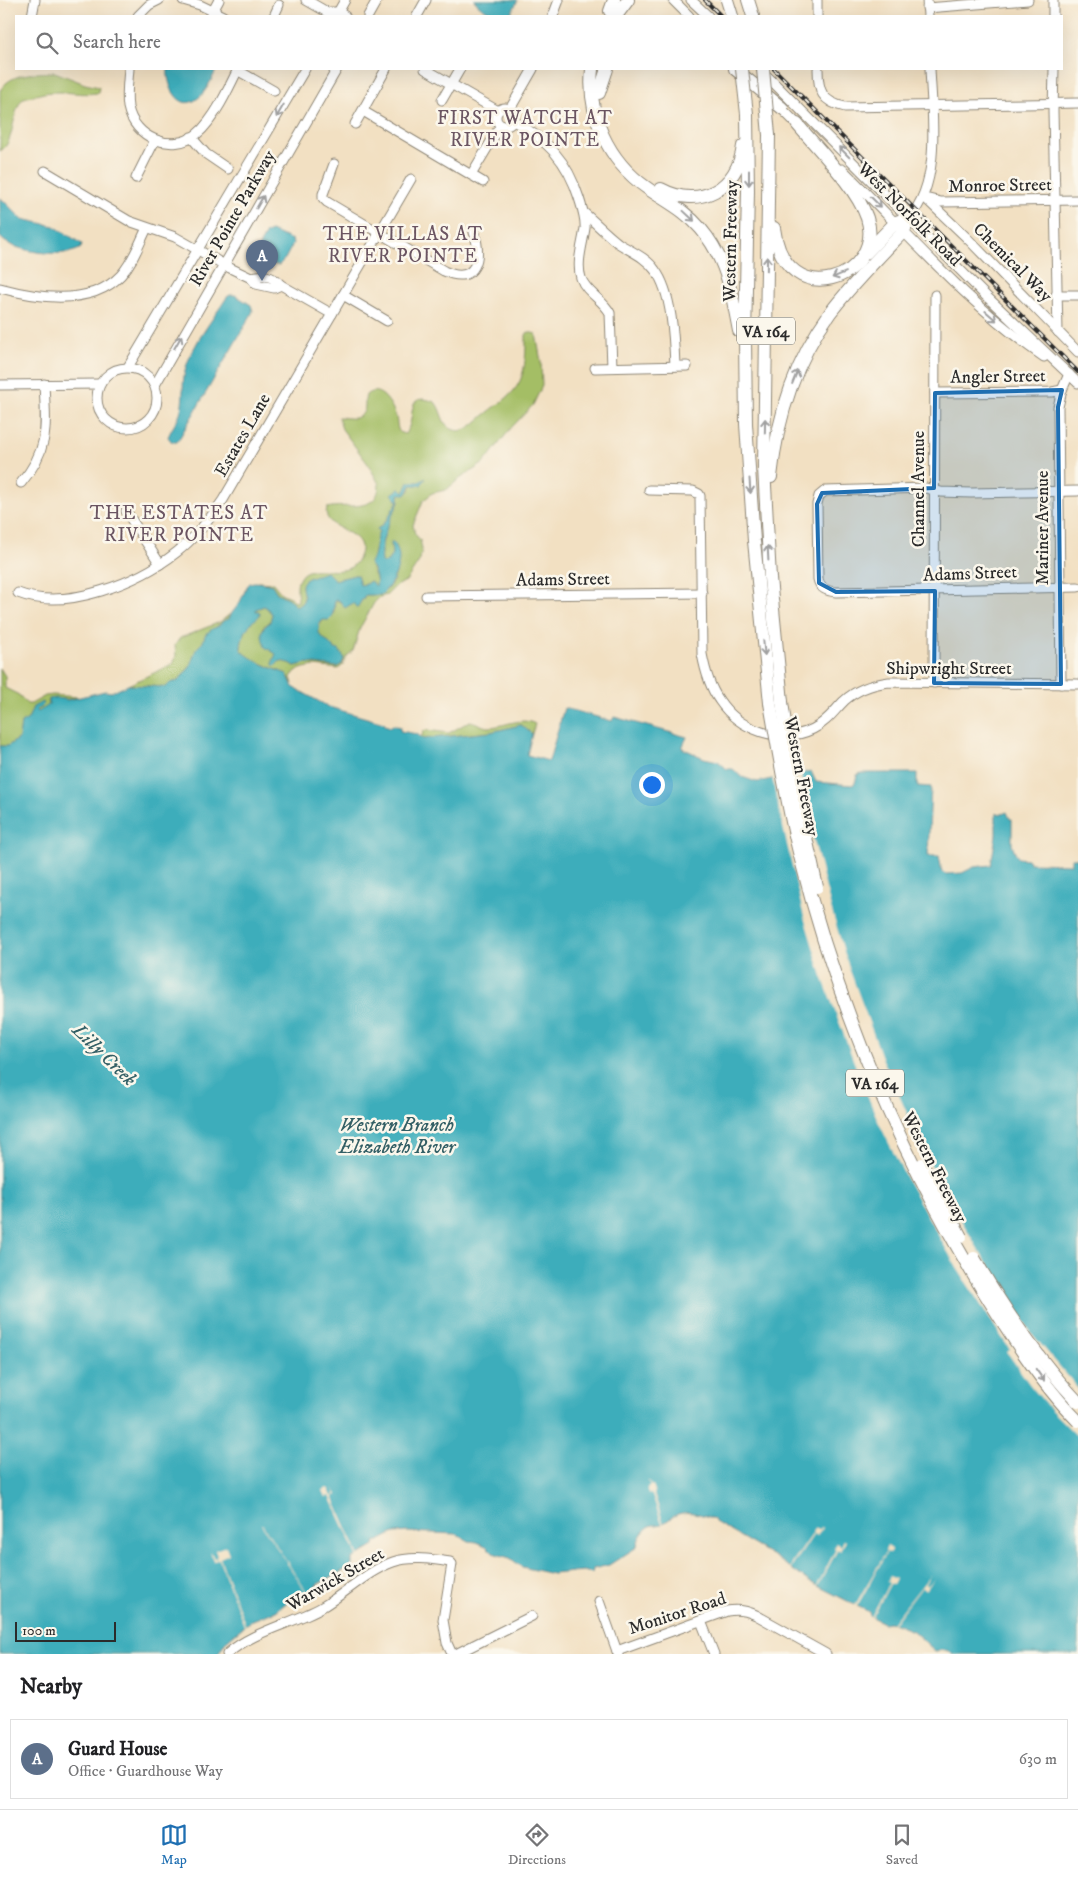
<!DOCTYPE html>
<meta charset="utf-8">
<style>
body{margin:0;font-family:"IM FELL DW Pica",serif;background:#f6f6f6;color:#202124}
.scale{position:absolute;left:15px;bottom:12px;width:101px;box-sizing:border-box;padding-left:5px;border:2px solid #2b2b2b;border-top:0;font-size:14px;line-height:18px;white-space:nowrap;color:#2b2b2b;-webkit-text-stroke:4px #fbf7ec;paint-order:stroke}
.you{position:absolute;left:651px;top:784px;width:18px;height:18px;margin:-12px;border:4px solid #fff;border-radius:50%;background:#1a73e8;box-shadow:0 0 0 8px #1a73e833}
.badge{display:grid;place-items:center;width:32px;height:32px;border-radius:50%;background:#1f6fb2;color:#fff;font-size:16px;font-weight:700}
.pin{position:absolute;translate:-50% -41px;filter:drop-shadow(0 1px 2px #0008)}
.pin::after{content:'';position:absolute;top:26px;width:18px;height:15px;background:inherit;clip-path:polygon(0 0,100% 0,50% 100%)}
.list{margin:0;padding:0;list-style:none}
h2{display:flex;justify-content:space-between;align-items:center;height:65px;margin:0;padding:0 20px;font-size:21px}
h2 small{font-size:16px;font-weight:400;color:#757577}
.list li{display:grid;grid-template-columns:32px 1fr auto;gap:15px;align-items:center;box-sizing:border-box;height:80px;margin:0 10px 10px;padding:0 10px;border:1px solid #e0e0e0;border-radius:0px}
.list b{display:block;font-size:19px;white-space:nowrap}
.list p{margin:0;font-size:16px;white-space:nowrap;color:#757577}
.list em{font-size:16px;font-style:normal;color:#757577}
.icon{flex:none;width:28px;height:28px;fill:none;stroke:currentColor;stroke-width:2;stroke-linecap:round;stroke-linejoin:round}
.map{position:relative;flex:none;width:1078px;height:1654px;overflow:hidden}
.search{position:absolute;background:#fff;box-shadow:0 5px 20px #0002;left:15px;right:15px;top:15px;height:55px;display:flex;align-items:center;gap:12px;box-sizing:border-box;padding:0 18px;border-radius:0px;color:#757577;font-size:19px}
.sheet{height:155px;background:#fff}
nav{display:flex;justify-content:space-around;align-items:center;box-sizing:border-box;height:70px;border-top:1px solid #e0e0e0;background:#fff;font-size:14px;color:#757577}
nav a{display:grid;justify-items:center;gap:2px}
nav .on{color:#1f6fb2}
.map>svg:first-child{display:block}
.green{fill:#a4be65;stroke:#687448}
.water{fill:#3eadbb;stroke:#346c73}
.pier{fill:#f2e0c2}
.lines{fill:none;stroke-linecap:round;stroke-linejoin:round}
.minor-casing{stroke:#8e8676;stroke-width:11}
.highway-casing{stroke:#8e8676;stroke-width:14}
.minor{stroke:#fff;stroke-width:9}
.highway{stroke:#fff;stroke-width:12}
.rail-casing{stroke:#2b2b2b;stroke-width:4}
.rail{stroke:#fbf7ec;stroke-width:2;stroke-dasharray:5.5;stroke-linecap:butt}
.highway-bridge-casing{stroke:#8e8676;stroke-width:14;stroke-linecap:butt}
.highway-bridge{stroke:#fff;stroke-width:12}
.oneway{stroke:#a0a0a0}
.marked{fill:#1f6fb2;fill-opacity:0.2;stroke:#1f6fb2;stroke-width:4;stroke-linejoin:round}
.labels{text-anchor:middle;stroke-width:5;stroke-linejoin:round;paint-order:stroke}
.shield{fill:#fbf7ec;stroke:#696865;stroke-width:1}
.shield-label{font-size:16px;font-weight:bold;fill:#2b2b2b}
.street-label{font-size:18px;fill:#2b2b2b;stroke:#fbf7ec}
.neighbourhood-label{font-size:19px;letter-spacing:1px;fill:#6b5562;stroke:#fbf7ec}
.water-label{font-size:19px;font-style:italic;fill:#335f65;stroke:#fbf7ec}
</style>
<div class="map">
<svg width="1078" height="1654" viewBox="0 0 1078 1654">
<rect width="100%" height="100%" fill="#fbf7ec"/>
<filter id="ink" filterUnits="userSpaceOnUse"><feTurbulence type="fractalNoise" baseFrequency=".02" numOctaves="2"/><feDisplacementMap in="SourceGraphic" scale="10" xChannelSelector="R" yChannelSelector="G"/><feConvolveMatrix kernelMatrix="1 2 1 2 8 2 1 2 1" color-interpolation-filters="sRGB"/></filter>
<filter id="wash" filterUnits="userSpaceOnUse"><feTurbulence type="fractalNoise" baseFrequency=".0096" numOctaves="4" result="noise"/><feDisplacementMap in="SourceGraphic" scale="20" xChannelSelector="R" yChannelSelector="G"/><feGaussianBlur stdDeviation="1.12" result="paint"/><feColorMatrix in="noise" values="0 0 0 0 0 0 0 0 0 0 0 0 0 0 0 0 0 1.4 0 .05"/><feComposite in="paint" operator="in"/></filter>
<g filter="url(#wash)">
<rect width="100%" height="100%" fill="#f2e0c2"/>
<g class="green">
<path d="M55,72L85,84L99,87L98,93C77,96 57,88 36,95C33,96 27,97 24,98C11,108 16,143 0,151V91C10,72 36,73 55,72Z"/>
<path d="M528,332L536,334L541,362L542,386L533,405L511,428L484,463L458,480L446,490L432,493L423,501L413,525L415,534L420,540L422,548L420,560L406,581L396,586L387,595L380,597L374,603L360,628L353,651L347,656L342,666L338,669L315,666L304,668L296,671L291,677L293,684L287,674L253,660L241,650C239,637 253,622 256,609L264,606L267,608L272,614L270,622L264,626L262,632L265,647L276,653L275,665L280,661L290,663L295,666L307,663L337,667L342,655L319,634L318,628L323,620L334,613L335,600L348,605L363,600L365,595H381C401,578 398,564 393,542L391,545C394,553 391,556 386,563L381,562C379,548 386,528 392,515C397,507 400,504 399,494L410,491L411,485H421V482H411L406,491H402L395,499L398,501C391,511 387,523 377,529L379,532C376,538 372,560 372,568C373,575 379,579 376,586L370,581L366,584L360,585L357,575H355L335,580L325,572L320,576L308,578L302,586L304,599L301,604L295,606L289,599L277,593L272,585L258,582L273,583L281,593L292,598L294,601L298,602C298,594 295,586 299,579C309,557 348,585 359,557C372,528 320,533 327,508C345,503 379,514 379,484L368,464L342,429L338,417C346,417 359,422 364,411C366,406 364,400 366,395C380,383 393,406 396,417C397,421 397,426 398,429C400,433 401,433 405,434C418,418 403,390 435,402C442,410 441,422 450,428C465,437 476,421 487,413C499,403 512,397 520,381C526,367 526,351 526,335Z"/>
<path d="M230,614L229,619C220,622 214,630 206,634L203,642L197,649L190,667L178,681L170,683L166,687L128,685L173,664L176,657L175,645L180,638L220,622Z"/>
<path d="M0,668L5,676V688L19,695L27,704H31L45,696L53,695L78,697C67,701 58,697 48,701L49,705L38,713L37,709L33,707L28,720L21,723L19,738L8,746H0Z"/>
<path d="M470,721C476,722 484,727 488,727C504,727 521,716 535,724L532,734L521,725L491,732L423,739L419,737L422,736L423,732L426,730L449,733Z"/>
</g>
<g class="water">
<path d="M474,0H518L510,16C497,16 482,11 474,0Z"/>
<path d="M168,69H217C212,78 206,93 197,99C178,113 166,83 168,69Z"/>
<path d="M0,197L22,219L54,226L82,244L81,248C66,259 11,252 0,237Z"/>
<path d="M271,231L292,240L293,244L285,259L279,265L257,263L253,259L254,255L266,233Z"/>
<path d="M230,295H235L251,305L253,311L250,317L179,439L177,442H172L168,437C171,429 177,422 180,413C185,398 181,382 186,367C194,342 213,319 227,297Z"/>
<path d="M426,478L421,485H411L407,494H399C400,504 396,507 392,516C386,528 379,548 381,562L386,563L392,555L391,542H393C407,557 394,583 381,595H365L357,608L353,603L345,608L339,600H335L332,617L329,620H323L319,624V634L335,649L339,650L344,658L342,664L337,667L307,663L295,666L290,663L280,661L275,666L273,665V660L276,654L265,647C261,633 259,631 270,622L272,614L267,608L264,606L256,609V611H259L260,614C258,619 255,619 252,622C246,628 240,642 241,650C252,661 272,668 287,674L293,687L329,707L384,723L385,725L390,727L393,725L401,727L400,731L417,734L423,739L491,732L521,725L532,734L527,755L549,761L564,708L612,721L614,717L687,737L682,748L704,758L718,761L727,769H733L742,777L757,782L811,771L816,782L852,785L855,783L857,775L861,773H917V786L931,787L928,856H939L942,872L946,874L962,873L974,867L991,865L996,835V813L1002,814L1007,812L1010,819H1012V845L1018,858L1027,859L1030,863L1071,864V858H1078V1654H956L942,1650L935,1651L913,1631L890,1622L883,1623L870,1616L869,1612L808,1581L775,1557L715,1522L714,1519C703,1515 690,1510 678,1514C672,1516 667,1522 661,1524C659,1525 655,1525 653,1525C645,1527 637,1539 637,1547L609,1565L593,1569L592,1573L583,1571L553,1574L522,1567L510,1558L493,1553L486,1546L477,1542L469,1541L457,1534L407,1532L394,1533L379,1541H375L374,1546L352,1559V1566L318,1584L311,1591L294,1597L276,1611L250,1621L225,1642L218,1654H0V746H8L19,738L21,723L28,719L33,707L42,702L44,703L41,708L37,709L38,712L49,705V699L56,698L68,700L105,691L111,692L128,685L166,687L170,683L178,681L190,667L196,649L203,642L205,635L212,629L219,626L223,621L229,619C231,612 236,609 240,602C250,581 245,579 272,585L277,593L289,599L295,606L301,604L304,599C304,595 302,591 302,586C302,577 319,575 327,572L335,580L355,575H357L360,585L366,584L370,581L376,586C378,580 374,568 369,564C377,553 373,544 379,532L377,529C387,524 391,511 398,501L392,494L400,488L404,492L405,491L409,482H419Z"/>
</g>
<g class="pier">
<path d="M800,769L809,821L831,908L849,968L883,1060L927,1157L954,1208L981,1254L1032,1334L1078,1388V1437L1050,1409L1030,1385L1007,1352L1010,1350L957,1268L907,1180L878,1121L857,1070L822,976L804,917L776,797L772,776Z"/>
<path d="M648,1481H649L651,1486L653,1485L655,1491L654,1494L664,1525L663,1526L652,1494L649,1493L647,1487L650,1486Z"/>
<path d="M332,1486L337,1495L333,1497L359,1556L358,1557L330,1496L326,1497L323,1490L328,1488L332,1496L335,1495Z"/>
<path d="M261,1524H262L309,1595H308Z"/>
<path d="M822,1527L823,1528L817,1536L814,1534L789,1571L788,1570L813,1533L812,1532L815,1528L819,1530Z"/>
<path d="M844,1540L846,1541L840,1551L838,1549L817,1588H816L836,1549L834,1548L837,1543L841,1546Z"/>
<path d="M226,1546L229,1554L220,1558L246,1627L245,1628L219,1559L214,1561L210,1552L216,1559L217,1556L215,1550Z"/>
<path d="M887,1546L892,1549L889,1553L887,1552L856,1608L854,1607L886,1552L885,1551Z"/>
<path d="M931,1574L925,1584L927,1586L934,1579L926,1590L922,1587L892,1626L891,1625Z"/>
<path d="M889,1576L896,1579L893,1585L890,1584L871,1620L870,1619L889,1583L887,1582Z"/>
</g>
</g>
<g filter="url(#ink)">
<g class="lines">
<g class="minor-casing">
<g id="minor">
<path d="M183,0L200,5L223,16"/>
<path d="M306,0L327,12L330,16"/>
<path d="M673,0L689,16"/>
<path d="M691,0L708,16"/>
<path d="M817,0V16"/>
<path d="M927,0L928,16"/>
<path d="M1053,0V16"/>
<path d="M927,8L1028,0"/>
<path d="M213,11L219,0"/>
<path d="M327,12H338L345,16"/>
<path d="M32,16L35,0"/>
<path d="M138,16L149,5L159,0"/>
<path d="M274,16L279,5"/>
<path d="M336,16L345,0"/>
<path d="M368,16L377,0"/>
<path d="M417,16L426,0"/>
<path d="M553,16L559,0"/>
<path d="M129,69C128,81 126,95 128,107C134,138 172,154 197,134C214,120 229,88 238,69"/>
<path d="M425,69L498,111"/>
<path d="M818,69C818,91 822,102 845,107L1078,103"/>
<path d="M1054,69L1053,111L1058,332"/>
<path d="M237,70L274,91"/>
<path d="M762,71L986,296L1078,383"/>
<path d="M442,100L460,69"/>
<path d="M778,105L801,128"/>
<circle cx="505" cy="117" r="9"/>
<path d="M510,109L533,69"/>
<path d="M363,111L483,182"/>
<path d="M514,121C548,141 567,160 579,198C582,208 586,218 585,228C583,243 576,263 581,278C586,293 603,299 610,313L612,367"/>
<path d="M355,124L386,69"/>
<path d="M191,137L206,154L228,169"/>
<path d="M334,164L323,194V198L327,202L444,271C477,286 482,257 474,232"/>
<path d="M842,169C907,233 968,305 1044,357"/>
<path d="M45,171L129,221L175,237L230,268L251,278L256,284L274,288L281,285"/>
<path d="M471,175L501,125"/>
<path d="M136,178L155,140"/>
<path d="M923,196L966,237L1078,352"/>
<path d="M929,199L941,202L1078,200"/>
<path d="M584,213C595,222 606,234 618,243C630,251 646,257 655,270C672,292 674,339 675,366"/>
<path d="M909,218C942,182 932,114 930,69"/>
<path d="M251,278C261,273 273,276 281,285L332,314"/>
<path d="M0,288C37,298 91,307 121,275C133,262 139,244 147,228"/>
<path d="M343,295L387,321"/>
<path d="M1056,295H1078"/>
<path d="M128,367L305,69"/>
<circle cx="127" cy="398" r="30"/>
<path d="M595,368L687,366"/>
<path d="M0,385L100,384"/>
<path d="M155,385L337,69"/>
<path d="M935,393L1052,392L1062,390"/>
<path d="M21,483C50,449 46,426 44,384"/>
<path d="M649,490L693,491L699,494L700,496L702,654C705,670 709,686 719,700C739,730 780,745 813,729C827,722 834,711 844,701C857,689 873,684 889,682L1078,684"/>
<path d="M1078,491L971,493L941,492L926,488L825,491L819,496L817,504L818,579C820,589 827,591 836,592L1078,587"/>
<path d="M126,511L160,564"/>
<path d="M18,593C66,612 139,582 177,552C195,538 210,519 223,500L411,179"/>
<path d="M426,596L702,593"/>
<path d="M934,683L935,295"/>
<path d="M1061,684L1058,407L1062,390L1069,374"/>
<path d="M599,1601L618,1654"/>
<path d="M701,1621L714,1654"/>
<path d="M617,1651L727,1611C738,1609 746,1610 756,1615L826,1654"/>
<path d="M227,1654C253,1631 292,1624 322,1607C346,1593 367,1571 393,1562C411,1556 431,1559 450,1562L452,1564L443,1620L447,1643L452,1654"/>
<path d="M456,1654L532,1616"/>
</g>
</g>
<g class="highway-casing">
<g id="highway">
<path d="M727,0L732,16"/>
<path d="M748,0L753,16"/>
<path d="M610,11L614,0"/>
<path d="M616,16L628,0"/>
<path d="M592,69C587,115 608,161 647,188C667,202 685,210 701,229C727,260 732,294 739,331"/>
<path d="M735,69L782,108"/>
<path d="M599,93L607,69"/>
<path d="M747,114L748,191L745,338L746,424L754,541L770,703"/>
<path d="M769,135L764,467L770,578L782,702"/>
<path d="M661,189C700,210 738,188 743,146"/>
<path d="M774,228C785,316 886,277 867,218C857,188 818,149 797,124"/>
<path d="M866,253L896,222L909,218"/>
<path d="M771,477C777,419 795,361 830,313C851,285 879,257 904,231L909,218"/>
</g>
</g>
<use href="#minor" class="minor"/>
<use href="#highway" class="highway"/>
<g class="rail-casing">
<g id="rail">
<path d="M705,0L721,16"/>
<path d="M774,69L1078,372"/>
</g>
</g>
<use href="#rail" class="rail"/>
<g class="highway-bridge-casing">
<g id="highway-bridge">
<path d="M742,69L747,114"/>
<path d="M763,69L769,135"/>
<path d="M782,702L793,779L817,887"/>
<path d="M770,703C779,754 787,806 800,856C837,1004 896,1144 974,1276C1003,1323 1039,1382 1078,1421"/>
<path d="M922,1164L961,1237"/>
<path d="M974,1258C1004,1309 1037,1359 1078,1402"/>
</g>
</g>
<use href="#highway-bridge" class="highway-bridge"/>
</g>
<defs><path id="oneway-shaft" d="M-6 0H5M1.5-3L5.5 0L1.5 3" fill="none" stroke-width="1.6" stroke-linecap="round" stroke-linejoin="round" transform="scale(1.25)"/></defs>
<g class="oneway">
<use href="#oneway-shaft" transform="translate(280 111) rotate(120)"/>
<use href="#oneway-shaft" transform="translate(844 152) rotate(-135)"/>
<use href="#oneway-shaft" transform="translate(749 178) rotate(90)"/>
<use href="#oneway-shaft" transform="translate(260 202) rotate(-60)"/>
<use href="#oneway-shaft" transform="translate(876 202) rotate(45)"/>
<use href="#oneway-shaft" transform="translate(689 216) rotate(43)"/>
<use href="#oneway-shaft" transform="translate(767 264) rotate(-89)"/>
<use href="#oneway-shaft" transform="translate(839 275) rotate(158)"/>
<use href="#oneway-shaft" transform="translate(991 316) rotate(41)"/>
<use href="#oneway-shaft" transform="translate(178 342) rotate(-60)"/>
<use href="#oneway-shaft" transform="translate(795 377) rotate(-68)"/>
<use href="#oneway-shaft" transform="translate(765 426) rotate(-89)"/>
<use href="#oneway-shaft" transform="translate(750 486) rotate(86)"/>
<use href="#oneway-shaft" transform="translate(768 553) rotate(-93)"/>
<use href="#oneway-shaft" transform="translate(764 648) rotate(85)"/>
<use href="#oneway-shaft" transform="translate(1040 1375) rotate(55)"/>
</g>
</g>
<path class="marked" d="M1062,390L1058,407L1061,684L934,683L935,591L836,592L819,583L817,504L822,493L934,488L935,393Z"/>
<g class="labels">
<g class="shield">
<rect x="737" y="317.5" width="58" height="27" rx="4"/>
<rect x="846" y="1069.5" width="58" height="27" rx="4"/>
</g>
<g class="shield-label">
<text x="766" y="337">VA 164</text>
<text x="875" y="1089">VA 164</text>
</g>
<g class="street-label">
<text transform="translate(1000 185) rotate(-1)" y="6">Monroe Street</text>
<text transform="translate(910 214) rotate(45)" y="6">West Norfolk Road</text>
<text transform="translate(232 218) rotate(-60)" y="6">River Pointe Parkway</text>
<text transform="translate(730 241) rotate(-89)" y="6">Western Freeway</text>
<text transform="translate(1013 262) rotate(45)" y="6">Chemical Way</text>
<text transform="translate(998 376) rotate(-1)" y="6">Angler Street</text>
<text transform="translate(242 435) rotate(-60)" y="6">Estates Lane</text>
<text transform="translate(918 489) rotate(-90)" y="6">Channel Avenue</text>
<text transform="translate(1042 528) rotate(-90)" y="6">Mariner Avenue</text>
<text transform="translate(970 573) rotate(-2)" y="6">Adams Street</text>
<text transform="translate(563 579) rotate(-1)" y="6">Adams Street</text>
<text x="949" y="674">Shipwright Street</text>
<text transform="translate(802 776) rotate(79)" y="6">Western Freeway</text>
<text transform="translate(935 1167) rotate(63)" y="6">Western Freeway</text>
<text transform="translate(335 1579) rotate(-30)" y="6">Warwick Street</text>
<text transform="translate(677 1613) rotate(-18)" y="6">Monitor Road</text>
</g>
<g class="neighbourhood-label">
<text x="525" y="124">FIRST WATCH AT<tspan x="525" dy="22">RIVER POINTE</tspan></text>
<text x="403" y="240">THE VILLAS AT<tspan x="403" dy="22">RIVER POINTE</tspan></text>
<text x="179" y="519">THE ESTATES AT<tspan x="179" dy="22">RIVER POINTE</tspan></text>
</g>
<g class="water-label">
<text transform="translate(105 1054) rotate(44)" y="7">Lilly Creek</text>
<text x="397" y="1131">Western Branch<tspan x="397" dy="22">Elizabeth River</tspan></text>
</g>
</g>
</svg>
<div class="scale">100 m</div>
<div class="you"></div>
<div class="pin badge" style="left:262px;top:281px;background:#5c6f8a">A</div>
<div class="search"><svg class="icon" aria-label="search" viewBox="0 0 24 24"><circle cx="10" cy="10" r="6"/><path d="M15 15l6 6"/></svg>Search here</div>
</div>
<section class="sheet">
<h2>Nearby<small></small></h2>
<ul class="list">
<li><span class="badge" style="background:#5c6f8a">A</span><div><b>Guard House</b><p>Office · Guardhouse Way</p></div><em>630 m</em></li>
</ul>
</section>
<nav>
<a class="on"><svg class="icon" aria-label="map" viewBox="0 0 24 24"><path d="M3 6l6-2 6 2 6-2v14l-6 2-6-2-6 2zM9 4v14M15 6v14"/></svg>Map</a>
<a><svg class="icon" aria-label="directions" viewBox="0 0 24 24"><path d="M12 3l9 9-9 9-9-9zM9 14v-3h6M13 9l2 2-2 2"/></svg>Directions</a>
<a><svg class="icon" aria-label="saved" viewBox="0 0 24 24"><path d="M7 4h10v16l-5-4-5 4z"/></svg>Saved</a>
</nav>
